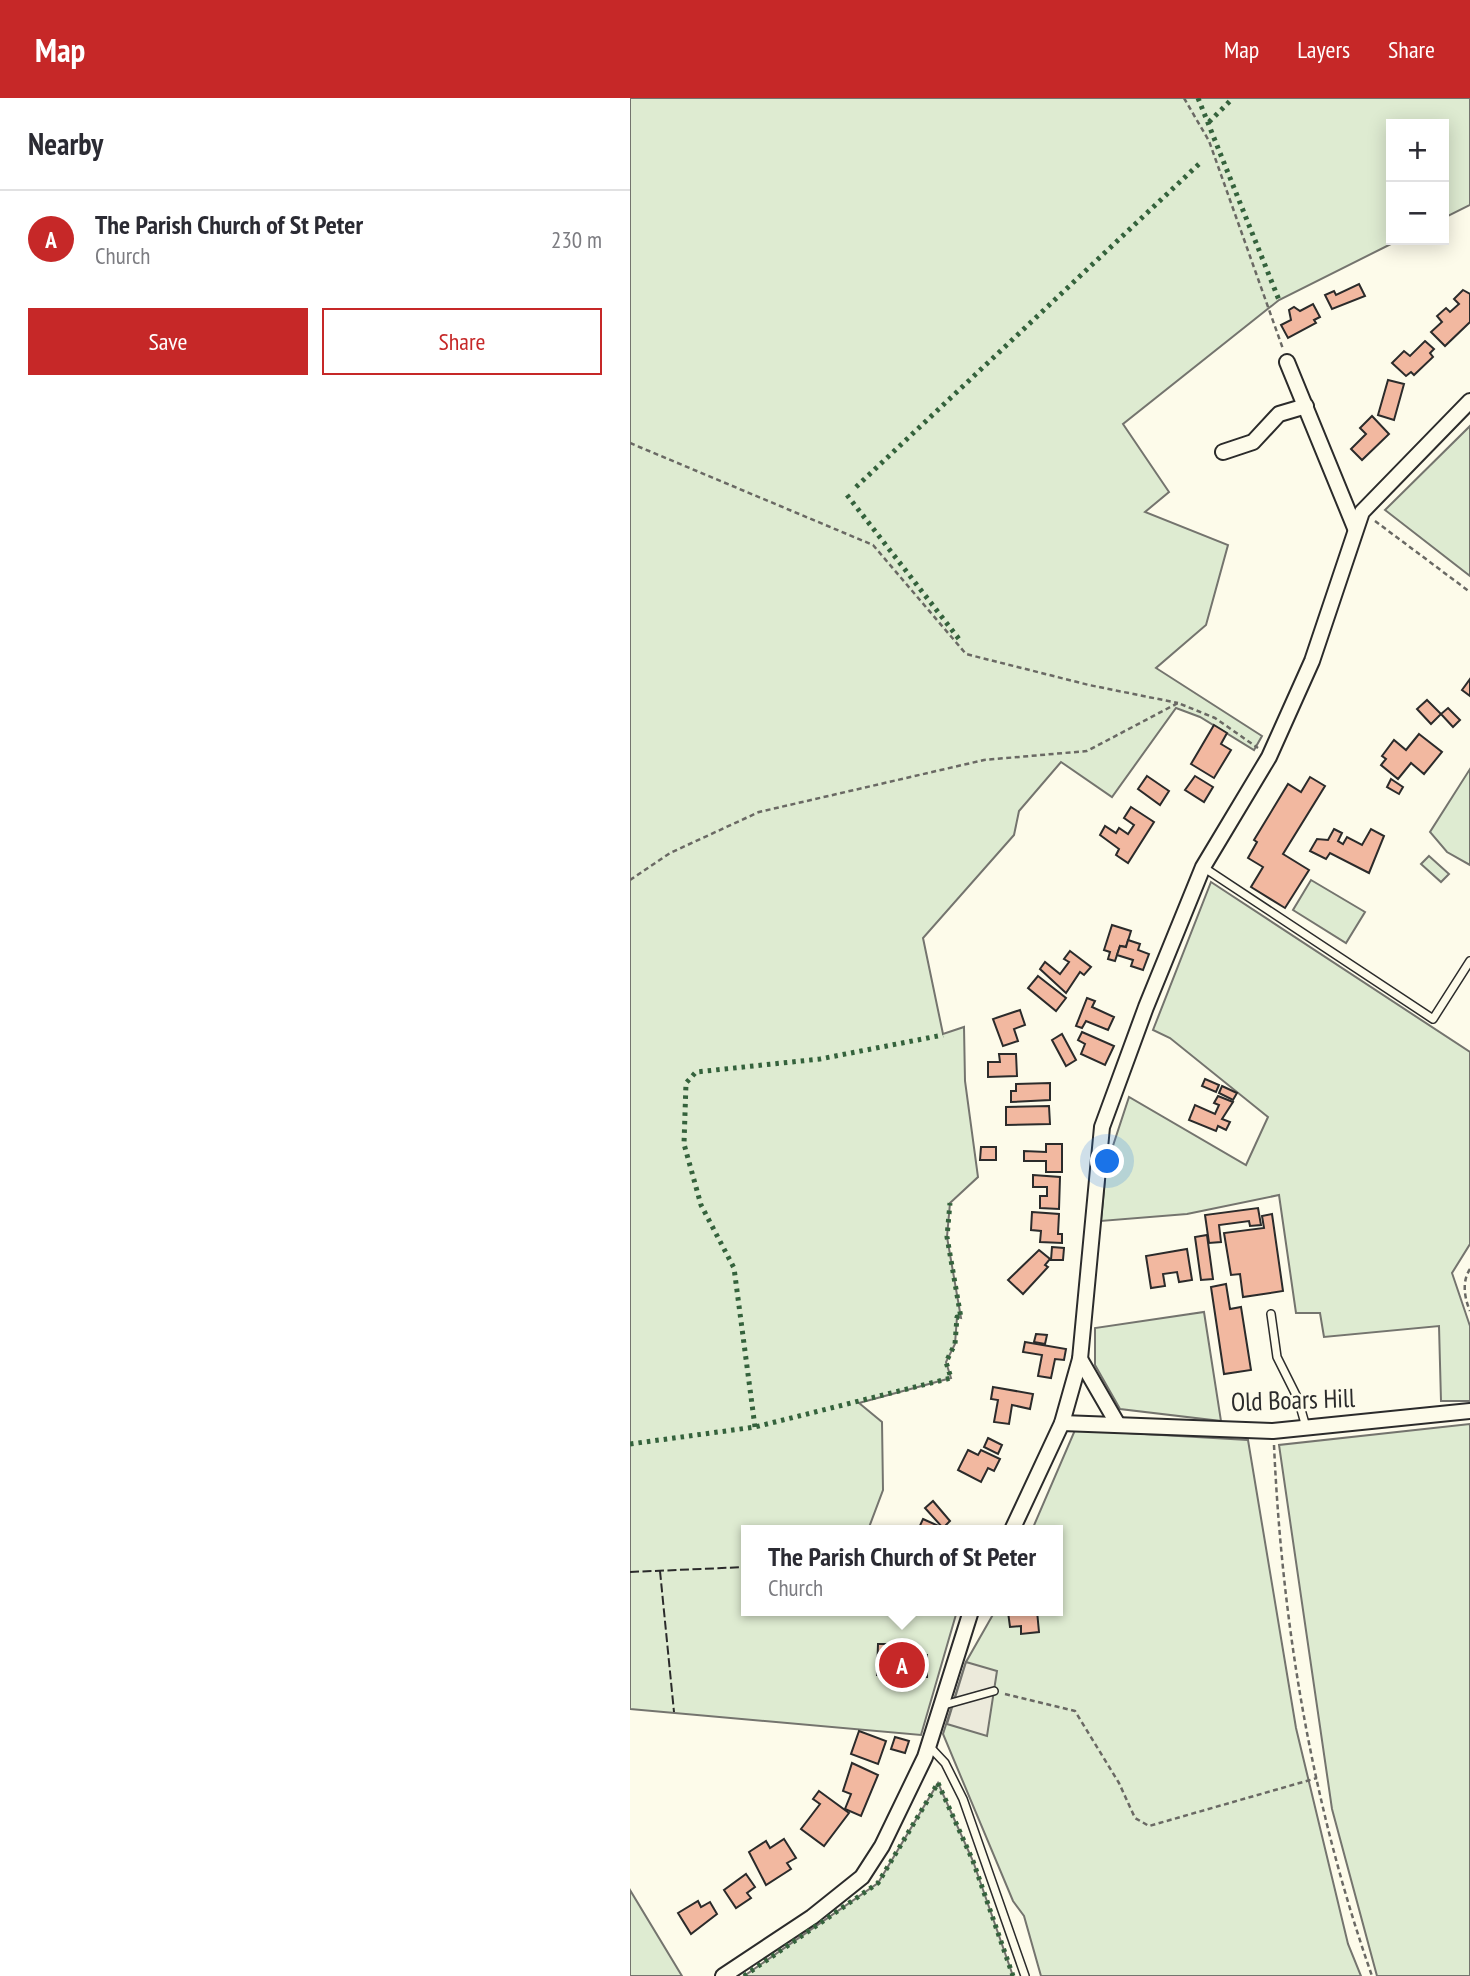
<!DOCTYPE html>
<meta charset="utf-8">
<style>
body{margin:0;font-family:"PT Sans Narrow",sans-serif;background:#f2f2f3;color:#2b2b33}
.controls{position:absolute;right:21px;top:21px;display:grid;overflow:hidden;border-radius:0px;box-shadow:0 4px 18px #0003}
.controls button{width:63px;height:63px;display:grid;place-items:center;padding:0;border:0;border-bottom:2px solid #e1e1e2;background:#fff;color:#2b2b33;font:35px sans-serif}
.you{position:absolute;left:478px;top:1064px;width:24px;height:24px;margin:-18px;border:5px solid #fff;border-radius:50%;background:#1a73e8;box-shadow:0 0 0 10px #1a73e833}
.badge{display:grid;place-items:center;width:46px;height:46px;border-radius:50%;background:#c62828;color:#fff;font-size:23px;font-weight:700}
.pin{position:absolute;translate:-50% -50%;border:4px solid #fff;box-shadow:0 2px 7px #0006}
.popup{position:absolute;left:111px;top:1427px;width:322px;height:91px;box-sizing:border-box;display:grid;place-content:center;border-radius:0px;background:#fff;filter:drop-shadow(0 2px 5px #0005);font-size:23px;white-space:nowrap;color:#7c7c81}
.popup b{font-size:26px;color:#2b2b33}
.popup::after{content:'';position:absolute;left:50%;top:100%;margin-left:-14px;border:14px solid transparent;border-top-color:#fff}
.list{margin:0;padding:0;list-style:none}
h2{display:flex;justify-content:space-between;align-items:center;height:91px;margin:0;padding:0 28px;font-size:30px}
h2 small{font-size:23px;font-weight:400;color:#7c7c81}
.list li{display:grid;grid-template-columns:46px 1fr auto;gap:21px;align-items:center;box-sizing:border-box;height:98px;padding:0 28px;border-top:2px solid #e1e1e2}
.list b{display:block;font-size:26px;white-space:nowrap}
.list p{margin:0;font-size:23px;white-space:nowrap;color:#7c7c81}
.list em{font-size:23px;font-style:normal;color:#7c7c81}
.actions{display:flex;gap:14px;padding:21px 28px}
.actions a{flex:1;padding:16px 0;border:2px solid #c62828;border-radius:0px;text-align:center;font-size:24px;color:#c62828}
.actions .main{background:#c62828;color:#fff}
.map{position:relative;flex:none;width:840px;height:1878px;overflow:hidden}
header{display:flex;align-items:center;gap:42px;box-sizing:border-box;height:98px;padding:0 35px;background:#c62828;color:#fff}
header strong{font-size:33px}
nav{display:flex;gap:38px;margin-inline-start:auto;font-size:24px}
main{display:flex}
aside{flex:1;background:#fff}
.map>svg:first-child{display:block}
.green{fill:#deebd1;stroke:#74746e;stroke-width:2}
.parking{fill:#eceadb;stroke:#74746e;stroke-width:2}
.building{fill:#f2b8a0;stroke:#2b2b2b;stroke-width:2}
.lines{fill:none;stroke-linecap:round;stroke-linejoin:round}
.lane-casing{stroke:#2b2b2b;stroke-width:10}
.street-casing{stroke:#2b2b2b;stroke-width:18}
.path{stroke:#6a6964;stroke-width:2.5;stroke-dasharray:5 3.5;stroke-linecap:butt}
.lane{stroke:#fdfbea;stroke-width:7}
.street{stroke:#fdfbea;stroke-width:14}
.hedge{stroke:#34623c;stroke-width:5;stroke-dasharray:3.5 5;stroke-linecap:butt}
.fence{stroke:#2b2b2b;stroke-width:2;stroke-dasharray:9 3.5;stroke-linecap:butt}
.labels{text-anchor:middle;stroke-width:5;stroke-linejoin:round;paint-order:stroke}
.street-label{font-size:26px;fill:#2b2b2b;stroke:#fdfbea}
</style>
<header>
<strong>Map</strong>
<nav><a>Map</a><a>Layers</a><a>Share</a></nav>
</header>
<main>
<aside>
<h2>Nearby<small></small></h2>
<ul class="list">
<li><span class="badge">A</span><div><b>The Parish Church of St Peter</b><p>Church</p></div><em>230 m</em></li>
</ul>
<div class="actions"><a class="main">Save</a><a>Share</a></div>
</aside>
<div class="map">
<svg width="840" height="1878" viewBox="0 0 840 1878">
<rect width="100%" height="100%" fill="#fdfbea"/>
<g class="green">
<path d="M0,0H840V107L814,120V26H761V142H769L649,202L493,326L539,394L515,414L598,447L576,527L526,570L632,638L624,652L570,619L546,610L482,699L431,664L389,713L384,737L293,840L313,936L334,929L335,983L348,1079L320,1105L317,1139L331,1220L327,1219L325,1246L316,1264L321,1280L229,1305L252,1324L253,1392L238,1432H116V1513H327L291,1637L0,1611Z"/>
<path d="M840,328V478L755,412Z"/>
<path d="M840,671V767L817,754L800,734Z"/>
<path d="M799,758L819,776L811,784L791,766Z"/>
<path d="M681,782L735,814L716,845L663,812Z"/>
<path d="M581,784L840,954V1146L822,1175L840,1228V1303H811L809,1228L694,1239L690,1215H666L649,1097L557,1116L471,1123L476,1069L499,999L616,1067L638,1019L540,940L523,932Z"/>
<path d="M574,1214L591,1323L490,1311L465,1267V1230Z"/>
<path d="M840,1326V1878H747L702,1711L649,1347Z"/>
<path d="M445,1332L618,1342L666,1630L718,1846L731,1878H411L394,1818L383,1803L313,1636L336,1564L365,1513H428V1432H402Z"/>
<path d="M308,1685L343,1763L383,1878H114L248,1785Z"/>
<path d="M0,1792L52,1878H0Z"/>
</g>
<path class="parking" d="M336,1564L367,1573L357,1638L317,1626Z"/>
<g class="building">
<path d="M729,186L735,198L702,211L695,197L704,193L706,197Z"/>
<path d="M833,192L840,196V224L815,248L801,234L812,224L807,218L816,210L820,214L829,206L824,201Z"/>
<path d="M683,206L690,219L684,222L686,225L658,240L651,227L661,222L659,212L664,209L670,213Z"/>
<path d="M795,243L804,251L800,255L803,259L784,277L781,274L776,278L762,265L774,253L780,258Z"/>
<path d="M758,282L774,286L764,322L748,317Z"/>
<path d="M742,318L759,336L732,362L721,351L736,336L730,330Z"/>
<path d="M840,581V598L832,592Z"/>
<path d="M797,602L811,616L801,626L787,611Z"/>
<path d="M818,610L830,622L823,629L811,616Z"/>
<path d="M584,627L597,635L591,646L601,652L584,680L561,666Z"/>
<path d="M789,636L812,654L794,676L781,665L768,681L751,667L756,661L752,658L764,642L776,652Z"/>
<path d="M517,678L539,693L530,707L508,691Z"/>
<path d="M565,678L583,689L574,704L555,692Z"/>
<path d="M680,679L695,688L653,756L679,772L655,810L621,789L633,769L618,760L627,744L624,742L658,686L671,694Z"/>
<path d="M761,681L773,689L769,696L757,689Z"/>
<path d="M501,709L524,724L498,765L486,757L489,751L470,737L475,728L486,735L489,730L498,736L504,727L494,720Z"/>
<path d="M704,731L712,735L708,743L713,746L717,739L732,747L741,731L754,738L739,775L700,755L696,761L680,753L687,741L698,742Z"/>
<path d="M482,827L501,833L496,849L490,848L485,863L478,861L480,854L474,852Z"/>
<path d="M498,842L510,846L508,852L519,856L513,872L501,868L503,862L487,857L490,848L496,849Z"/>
<path d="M440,853L461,869L454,877L450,874L436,895L410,871L415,864L430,876L439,864L434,861Z"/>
<path d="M408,878L436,900L426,913L398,890Z"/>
<path d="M457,900L465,903L462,909L484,919L478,932L456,923L452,930L446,928Z"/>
<path d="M390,912L395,927L384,931L388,943L373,948L363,921Z"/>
<path d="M452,934L484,948L475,967L451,956L455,946L448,942Z"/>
<path d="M432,936L446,962L436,968L422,942Z"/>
<path d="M369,956H386L387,978L358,979V964H370Z"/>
<path d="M575,981L589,987L586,994L572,988Z"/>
<path d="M420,985V1002L381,1004V993H386V986Z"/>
<path d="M592,988L607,995L603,1002L589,995Z"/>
<path d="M588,998L603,1004L592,1021L600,1024L596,1032L588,1028L586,1033L559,1022L565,1007L585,1016L589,1007L584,1005Z"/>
<path d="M419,1008L420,1026L376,1027V1009Z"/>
<path d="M416,1046H432V1074H416V1063H394V1053L416,1054Z"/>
<path d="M351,1049H366V1062H350Z"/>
<path d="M403,1077L430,1079L429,1111L410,1110V1098H417V1089H403Z"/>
<path d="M628,1110L631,1127L620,1128L619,1123L589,1127L591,1144L579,1145L575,1117Z"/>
<path d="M402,1114L429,1116L428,1136H432V1145L410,1144L411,1133L401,1132Z"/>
<path d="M642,1116L653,1193L613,1199L610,1176L601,1177L594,1135L634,1130L632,1118Z"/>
<path d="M577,1137L583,1181L571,1182L565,1139Z"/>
<path d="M422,1149L434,1150L433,1162H421Z"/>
<path d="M557,1151L562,1182L549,1184L547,1174L533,1176L535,1188L521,1190L516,1158Z"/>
<path d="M409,1152L420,1161L415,1167L418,1169L393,1196L378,1182Z"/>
<path d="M596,1186L600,1211L611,1209L621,1272L594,1276L581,1189Z"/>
<path d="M406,1236L417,1237L415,1246L404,1244Z"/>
<path d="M395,1244L436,1251L434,1262L425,1261L421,1280L408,1278L412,1257L393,1254Z"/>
<path d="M363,1289L403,1296L400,1311L382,1307L379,1326L364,1324L368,1302L361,1301Z"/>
<path d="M358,1340L372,1347L368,1356L354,1349Z"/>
<path d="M338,1352L348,1357L351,1352L370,1361L364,1373L358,1370L351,1384L328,1372Z"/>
<path d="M303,1403L320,1423L313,1430L295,1410Z"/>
<path d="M293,1421L313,1430L312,1432H288Z"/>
<path d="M388,1513H407L409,1534L391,1536V1528L380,1529L378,1514Z"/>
<path d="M248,1546H265L264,1557H297V1579L247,1577Z"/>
<path d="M229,1633L256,1643L248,1666L221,1656Z"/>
<path d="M265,1639L279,1643L275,1655L261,1651Z"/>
<path d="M222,1665L248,1677L231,1718L215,1711L221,1696L213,1693Z"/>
<path d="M189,1693L219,1715L194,1748L171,1731L190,1706L183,1701Z"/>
<path d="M154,1741L166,1760L157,1765L161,1771L136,1787L119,1754L136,1743L140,1750Z"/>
<path d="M116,1776L125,1789L117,1795L121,1800L106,1810L94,1792Z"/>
<path d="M68,1803L71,1809L80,1804L87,1816L61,1836L48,1815Z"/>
</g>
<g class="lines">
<g class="lane-casing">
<g id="lane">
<path d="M573,769L803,921L840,863"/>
<path d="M641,1216L647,1259L668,1301L676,1329"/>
<path d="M314,1607L364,1593"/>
<path d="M299,1648L315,1665L333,1701L395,1878"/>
</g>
</g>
<g class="street-casing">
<g id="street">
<path d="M657,264L725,430"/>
<path d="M593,354L623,344L649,316L676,308"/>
<path d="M450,1261L487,1325"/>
<path d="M432,1325L643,1333L840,1313"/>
<path d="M382,1432L432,1325L450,1261L472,1029L516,909L573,769L639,659L682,563L732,414L840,303"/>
<path d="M93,1878L182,1819L232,1779L252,1748L295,1659L341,1513"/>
</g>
</g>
<g class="path">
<path d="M554,0L579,43L653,251"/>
<path d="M0,345L243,447L336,556L459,587L548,605"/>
<path d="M745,423L840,494"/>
<path d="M0,782L40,755L129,714L354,662L457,653L548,605L585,620L628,650"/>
<path d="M840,1171C832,1183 834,1199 840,1213"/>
<path d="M644,1347C652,1527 682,1707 742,1878"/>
<path d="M375,1596L445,1613L489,1685L505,1720L519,1728L687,1680"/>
</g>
<use href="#lane" class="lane"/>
<use href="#street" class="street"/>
<g class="hedge">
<path d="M568,0L649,202"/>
<path d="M579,24L603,0"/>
<path d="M226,389L570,65"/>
<path d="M217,397L329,541"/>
<path d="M125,1329L104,1170L71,1107L54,1046L56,985L66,974L190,961L313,937"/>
<path d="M0,1346L125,1329L321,1280L316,1264L325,1246L327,1219L331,1220L317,1139L320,1105"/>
<path d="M308,1685L343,1763L383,1878"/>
<path d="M114,1878L248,1785L308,1685"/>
</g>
<g class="fence">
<path d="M30,1473L44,1614"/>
<path d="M0,1474L116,1469"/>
</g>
</g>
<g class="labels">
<g class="street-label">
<text transform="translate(663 1302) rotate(-2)" y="9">Old Boars Hill</text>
</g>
</g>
</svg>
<div class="controls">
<button>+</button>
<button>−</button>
</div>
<div class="you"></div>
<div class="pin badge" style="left:272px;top:1567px">A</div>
<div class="popup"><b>The Parish Church of St Peter</b>Church</div>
</div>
</main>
